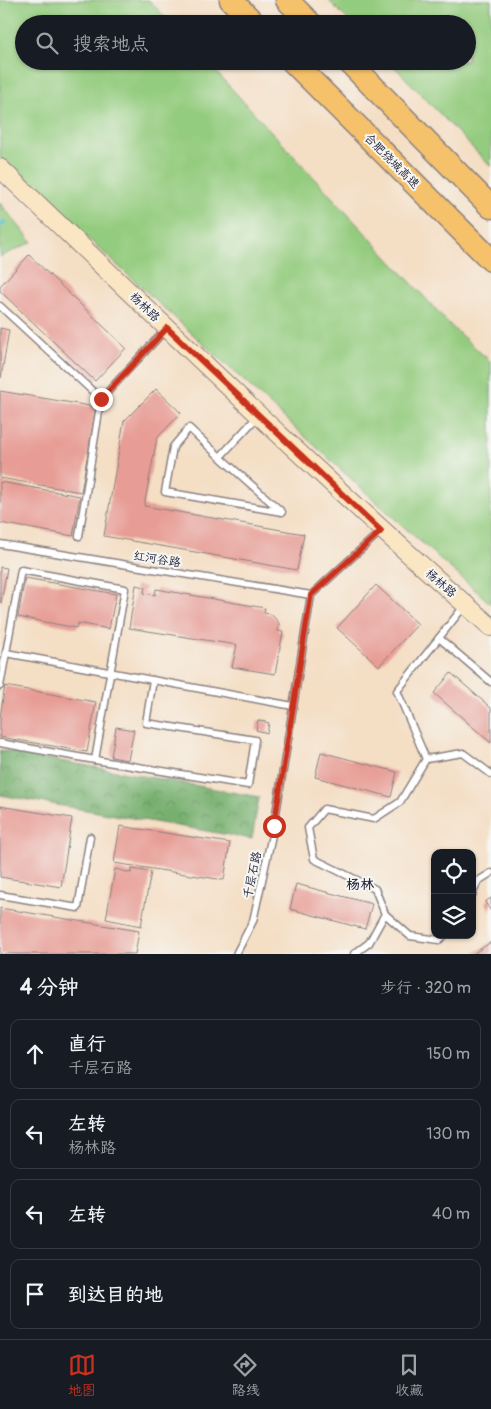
<!DOCTYPE html>
<html lang="zh">
<meta charset="utf-8">
<style>
body{margin:0;font-family:Pangolin,"LXGW WenKai TC",sans-serif;background:#242831;color:#f1f3f6}
.controls{position:absolute;right:15px;bottom:15px;display:grid;overflow:hidden;border-radius:10px;box-shadow:0 1px 4px #0004}
.controls button{width:45px;height:45px;display:grid;place-items:center;padding:0;border:0;border-bottom:1px solid #363941;background:#171b24;color:#f1f3f6;font:25px sans-serif}
.stop{position:absolute;width:15px;height:15px;margin:-11px;border:4px solid #c8321e;border-radius:50%;background:#fff}
.stop.end{background:#c8321e;border-color:#fff;box-shadow:0 1px 5px #0008}
.list{margin:0;padding:0;list-style:none}
h2{display:flex;justify-content:space-between;align-items:center;height:65px;margin:0;padding:0 20px;font-size:21px}
h2 small{font-size:16px;font-weight:400;color:#9ea1a6}
.list li{display:grid;grid-template-columns:32px 1fr auto;gap:15px;align-items:center;box-sizing:border-box;height:70px;margin:0 10px 10px;padding:0 10px;border:1px solid #363941;border-radius:10px}
.list b{display:block;font-size:19px;white-space:nowrap}
.list p{margin:0;font-size:16px;white-space:nowrap;color:#9ea1a6}
.list em{font-size:16px;font-style:normal;color:#9ea1a6}
.icon{flex:none;width:28px;height:28px;fill:none;stroke:currentColor;stroke-width:2;stroke-linecap:round;stroke-linejoin:round}
.map{position:relative;flex:none;width:491px;height:954px;overflow:hidden}
.search{position:absolute;background:#171b24;box-shadow:0 1px 4px #0004;left:15px;right:15px;top:15px;height:55px;display:flex;align-items:center;gap:12px;box-sizing:border-box;padding:0 18px;border-radius:28px;color:#9ea1a6;font-size:19px}
.sheet{height:385px;background:#171b24}
nav{display:flex;justify-content:space-around;align-items:center;box-sizing:border-box;height:70px;border-top:1px solid #363941;background:#171b24;font-size:14px;color:#9ea1a6}
nav a{display:grid;justify-items:center;gap:2px}
nav .on{color:#c8321e}
.map>svg:first-child{display:block}
.green{fill:#94cc7f;stroke:#5b775d}
.forest{fill:url(#forest-crowns);stroke:#4c6954}
.lines{fill:none;stroke-linecap:round;stroke-linejoin:round}
.stream{stroke:#4fbdc5;stroke-width:4.5}
.building{fill:#e79d95}
.lane-casing{stroke:#8b8080;stroke-width:9}
.secondary-casing{stroke:#8b8080;stroke-width:20}
.highway-casing{stroke:#8b8080;stroke-width:25}
.lane{stroke:#fff;stroke-width:6}
.secondary{stroke:#fbe6c4;stroke-width:18}
.highway{stroke:#f5c16b;stroke-width:22}
.route{stroke:#c8321e;stroke-width:6}
.labels{text-anchor:middle;stroke-width:4;stroke-linejoin:round;paint-order:stroke}
.street-label{font-size:12px;fill:#22223b;stroke:#f6f6f2}
.neighbourhood-label{font-size:14px;font-weight:bold;fill:#22223b;stroke:#f6f6f2}
</style>
<div class="map">
<svg width="491" height="954" viewBox="0 0 491 954">
<defs>
<pattern id="forest-crowns" width="20" height="18" patternUnits="userSpaceOnUse" patternTransform="scale(1.25)"><rect width="20" height="18" fill="#77b06e"/><path d="M2 6a3 3 0 1 1 6 0M12 15a3 3 0 1 1 6 0" fill="none" stroke="#618f5c"/></pattern>
</defs>
<rect width="100%" height="100%" fill="#f6f6f2"/>
<filter id="ink" filterUnits="userSpaceOnUse"><feTurbulence type="fractalNoise" baseFrequency=".02" numOctaves="2"/><feDisplacementMap in="SourceGraphic" scale="10" xChannelSelector="R" yChannelSelector="G"/><feConvolveMatrix kernelMatrix="1 2 1 2 8 2 1 2 1" color-interpolation-filters="sRGB"/></filter>
<filter id="wash" filterUnits="userSpaceOnUse"><feTurbulence type="fractalNoise" baseFrequency=".0096" numOctaves="4" result="noise"/><feDisplacementMap in="SourceGraphic" scale="20" xChannelSelector="R" yChannelSelector="G"/><feGaussianBlur stdDeviation="1.12" result="paint"/><feColorMatrix in="noise" values="0 0 0 0 0 0 0 0 0 0 0 0 0 0 0 0 0 1.4 0 .05"/><feComposite in="paint" operator="in"/></filter>
<g filter="url(#wash)">
<rect width="100%" height="100%" fill="#f4dec4"/>
<g class="green">
<path d="M0,0H149L171,24H24V61H206L453,328L491,362V604L394,518L0,158Z"/>
<path d="M328,0H491V167L389,61H467V24H352Z"/>
<path d="M0,203L32,242L0,257Z"/>
</g>
<path class="forest" d="M0,750L259,797L252,839L0,795Z"/>
<g class="lines">
<path class="stream" d="M0,225L4,223"/>
</g>
<g id="blocks">
<g class="building">
<path d="M29,255L126,348L95,381L0,291V286Z"/>
<path d="M0,328L9,330L1,378H0Z"/>
<path d="M156,389L181,413L157,438L144,506L304,534L297,570L104,536L124,421Z"/>
<path d="M0,391L96,407L81,492L0,478Z"/>
<path d="M0,482L80,496L73,536L0,523Z"/>
<path d="M0,567L7,568L1,603L0,602Z"/>
<path d="M25,578L116,594L109,629L78,623L77,628L18,617Z"/>
<path d="M136,585L145,587L144,593L155,595L156,589L265,608L264,613L271,614L279,623L278,631L283,632L275,674L232,667L237,645L129,628Z"/>
<path d="M376,585L418,624L379,666L337,628Z"/>
<path d="M451,673L491,708V743L434,693Z"/>
<path d="M5,686L96,702L87,752L0,737V717Z"/>
<path d="M258,720L269,723L267,733L256,730Z"/>
<path d="M116,727L134,730L128,760L111,757Z"/>
<path d="M321,752L397,772L391,797L315,777Z"/>
<path d="M0,806L72,818L61,887L0,877Z"/>
<path d="M120,826L230,843L224,880L114,863Z"/>
<path d="M115,869L131,873L132,869L151,872L141,926L106,919Z"/>
<path d="M296,884L372,904L365,929L290,909Z"/>
<path d="M491,898V911L485,902Z"/>
<path d="M0,908L139,931L135,954H0Z"/>
<path d="M491,942V954H473Z"/>
</g>
</g>
</g>
<g filter="url(#ink)">
<use href="#blocks" fill-opacity="0" stroke="#8b8080" stroke-width="1"/>
<g class="lines">
<g class="lane-casing">
<g id="lane">
<path d="M0,306L101,399L166,329"/>
<path d="M220,457L282,512L165,492L173,447L189,428L220,457L258,416"/>
<path d="M79,536L101,399"/>
<path d="M0,544L311,595"/>
<path d="M439,638L491,682"/>
<path d="M6,653L293,706"/>
<path d="M0,686L21,570L125,589L95,760L0,743"/>
<path d="M426,759L463,753L491,774"/>
<path d="M95,760L248,785L255,740L146,723L153,680"/>
<path d="M0,895L78,908L90,837"/>
<path d="M472,895L478,881L491,873"/>
<path d="M385,914L410,936L439,940L445,935"/>
<path d="M236,954L253,921L274,826L311,595L381,531"/>
<path d="M354,954L369,943L385,914L375,889L314,859L308,828L324,809L374,819L400,802L426,759L397,691L465,605"/>
</g>
</g>
<g class="secondary-casing">
<path id="secondary" d="M0,168C162,323 322,479 491,627"/>
</g>
<g class="highway-casing">
<g id="highway">
<path d="M231,0L255,24"/>
<path d="M287,0L311,24"/>
<path d="M292,61L491,260"/>
<path d="M348,61L491,207"/>
</g>
</g>
<use href="#lane" class="lane"/>
<use href="#secondary" class="secondary"/>
<use href="#highway" class="highway"/>
</g>
</g>
<g class="lines" filter="url(#ink)">
<path class="route" d="M101,399L167,328L381,531L311,595L274,826"/>
</g>
<g class="labels">
<g class="street-label">
<text transform="translate(392 161) rotate(45)" y="4">合肥绕城高速</text>
<text transform="translate(145 307) rotate(44)" y="4">杨林路</text>
<text transform="translate(157 559) rotate(9)" y="4">红河谷路</text>
<text transform="translate(441 583) rotate(41)" y="4">杨林路</text>
<text transform="translate(252 875) rotate(-78)" y="4">千层石路</text>
</g>
<g class="neighbourhood-label">
<text x="360" y="889">杨林</text>
</g>
</g>
</svg>
<div class="controls">
<button><svg class="icon" aria-label="locate" viewBox="0 0 24 24"><circle cx="12" cy="12" r="6"/><path d="M12 2v4M12 18v4M2 12h4M18 12h4"/></svg></button>
<button><svg class="icon" aria-label="layers" viewBox="0 0 24 24"><path d="M12 4l9 5-9 5-9-5zM3 14l9 5 9-5"/></svg></button>
</div>
<div class="stop" style="left:274px;top:826px"></div>
<div class="stop end" style="left:101px;top:399px"></div>
<div class="search"><svg class="icon" aria-label="search" viewBox="0 0 24 24"><circle cx="10" cy="10" r="6"/><path d="M15 15l6 6"/></svg>搜索地点</div>
</div>
<section class="sheet">
<h2>4 分钟<small>步行 · 320 m</small></h2>
<ul class="list">
<li><svg class="icon" aria-label="ahead" viewBox="0 0 24 24"><path d="M12 20V5M6 11l6-6 6 6"/></svg><div><b>直行</b><p>千层石路</p></div><em>150 m</em></li>
<li><svg class="icon" aria-label="left" viewBox="0 0 24 24"><path d="M17 20v-9H6M10 6l-5 5 5 5"/></svg><div><b>左转</b><p>杨林路</p></div><em>130 m</em></li>
<li><svg class="icon" aria-label="left" viewBox="0 0 24 24"><path d="M17 20v-9H6M10 6l-5 5 5 5"/></svg><div><b>左转</b></div><em>40 m</em></li>
<li><svg class="icon" aria-label="arrive" viewBox="0 0 24 24"><path d="M6 21V4h12l-3 4 3 4H6"/></svg><div><b>到达目的地</b></div></li>
</ul>
</section>
<nav>
<a class="on"><svg class="icon" aria-label="map" viewBox="0 0 24 24"><path d="M3 6l6-2 6 2 6-2v14l-6 2-6-2-6 2zM9 4v14M15 6v14"/></svg>地图</a>
<a><svg class="icon" aria-label="directions" viewBox="0 0 24 24"><path d="M12 3l9 9-9 9-9-9zM9 14v-3h6M13 9l2 2-2 2"/></svg>路线</a>
<a><svg class="icon" aria-label="saved" viewBox="0 0 24 24"><path d="M7 4h10v16l-5-4-5 4z"/></svg>收藏</a>
</nav>
